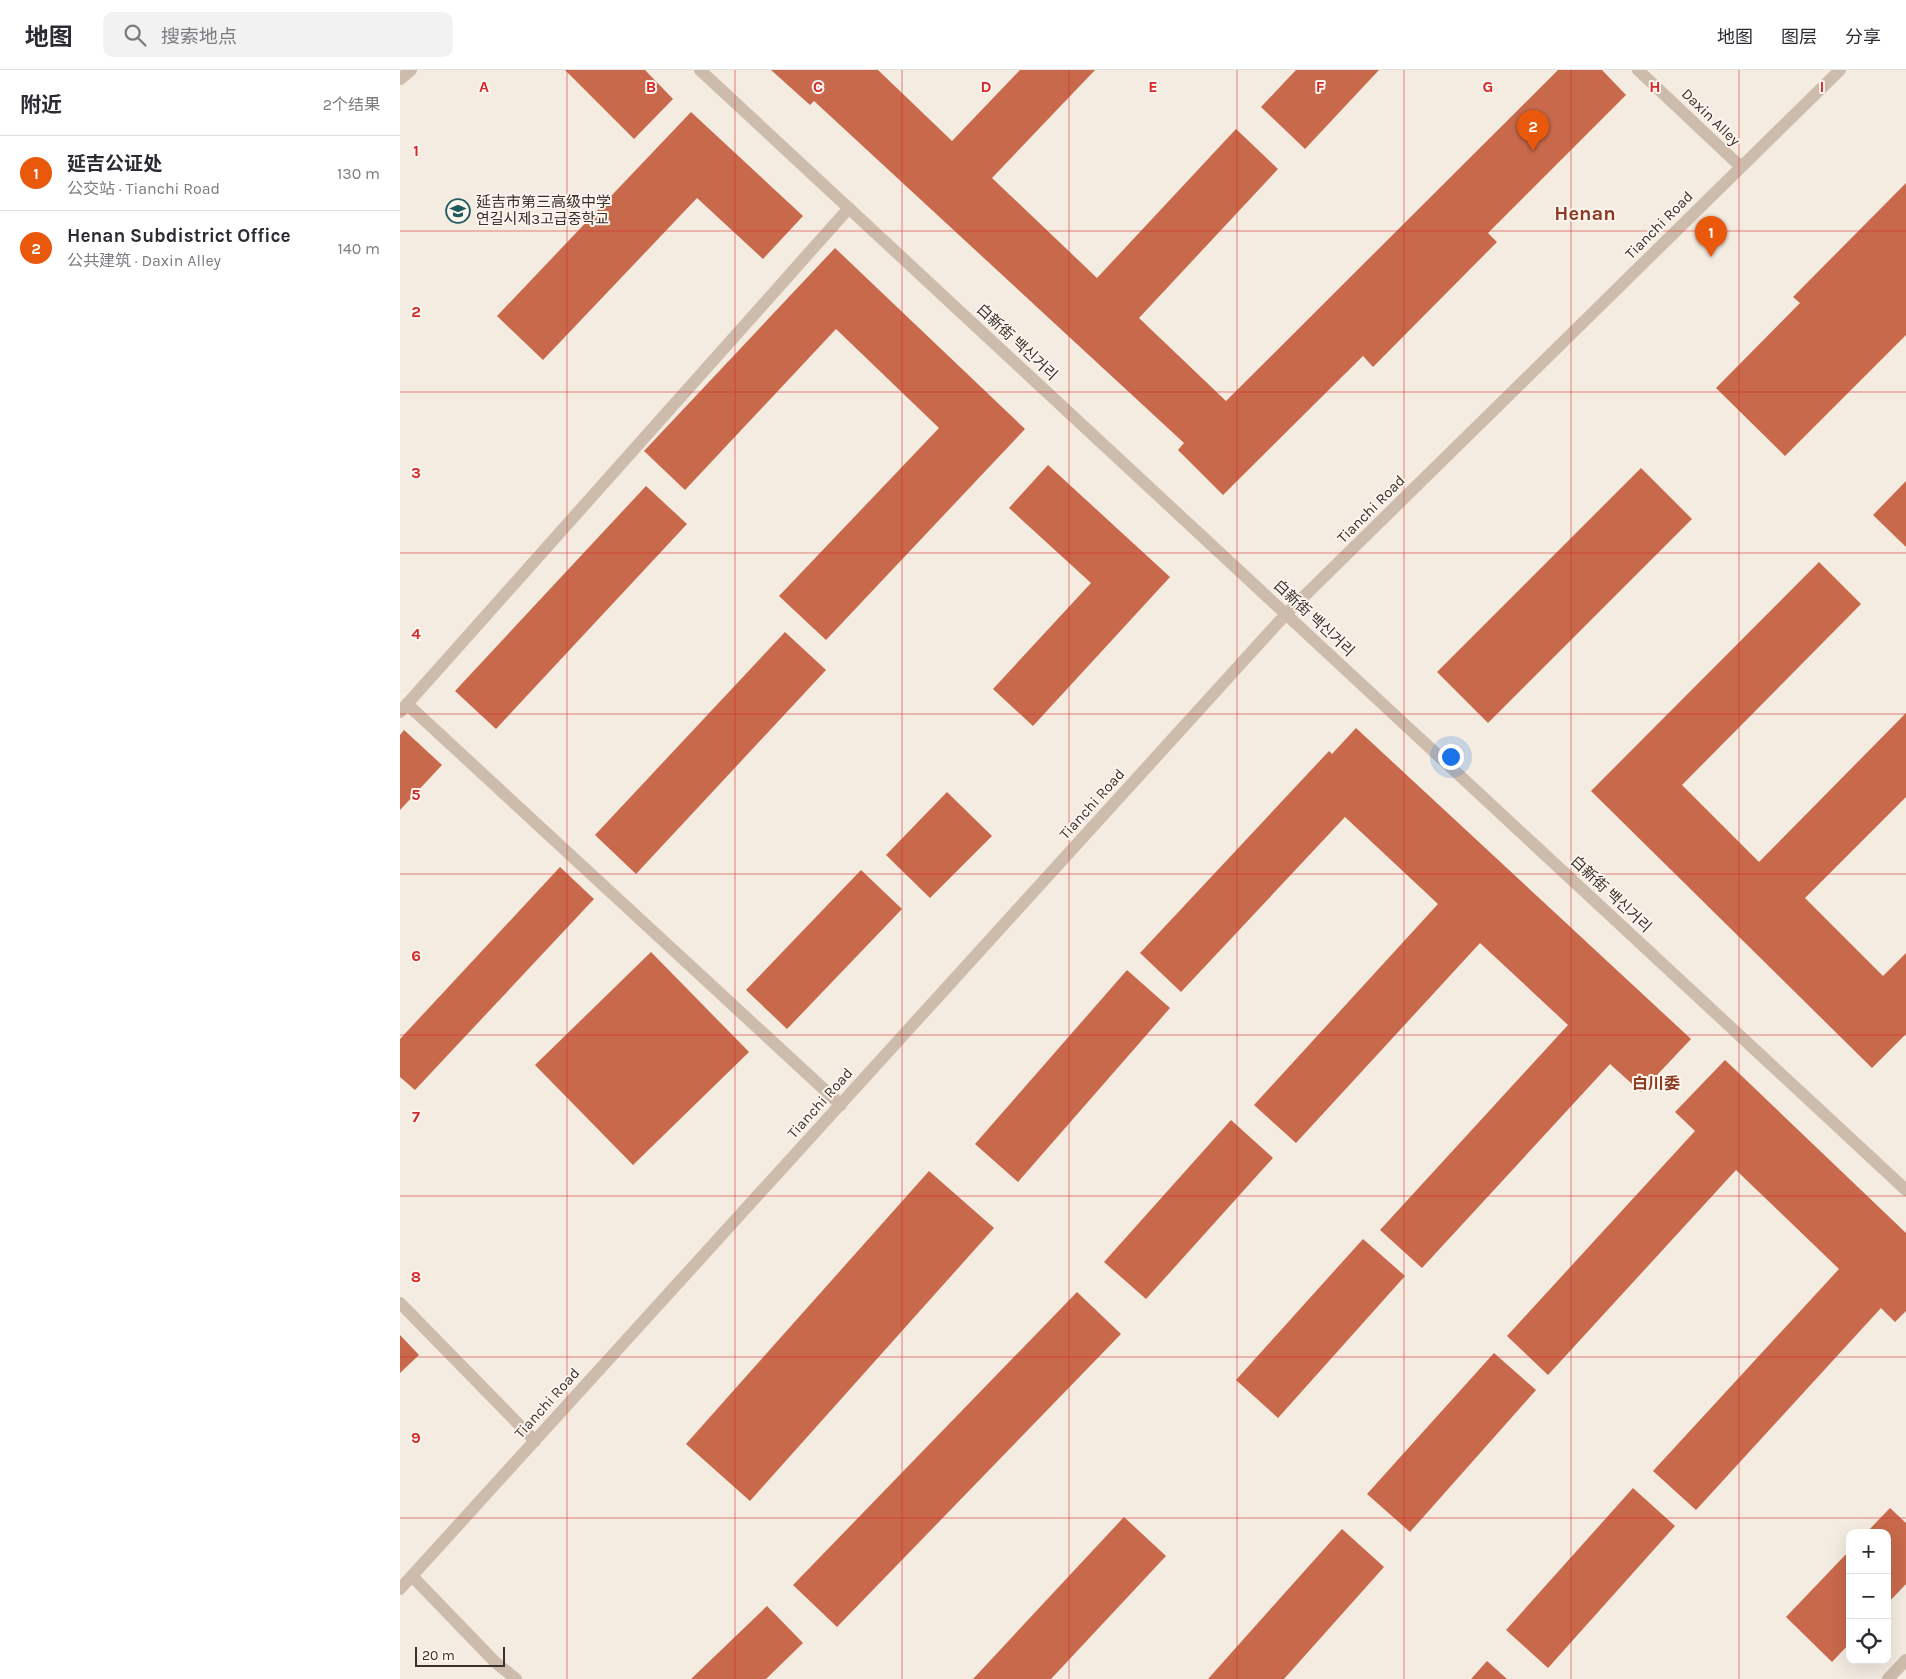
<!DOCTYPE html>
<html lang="zh">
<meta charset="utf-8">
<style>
body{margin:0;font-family:Karla,"Noto Sans SC","Noto Sans KR",sans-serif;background:#f2f2f3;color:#2b2b33}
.controls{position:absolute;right:15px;bottom:15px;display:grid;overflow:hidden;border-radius:10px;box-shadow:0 5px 20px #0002}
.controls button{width:45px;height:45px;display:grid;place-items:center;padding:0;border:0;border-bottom:1px solid #e1e1e2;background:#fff;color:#2b2b33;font:25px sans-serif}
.scale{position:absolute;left:15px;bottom:12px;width:90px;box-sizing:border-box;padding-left:5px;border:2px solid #3b302b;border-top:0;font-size:14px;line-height:18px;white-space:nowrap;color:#3b302b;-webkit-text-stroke:4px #fbf5ee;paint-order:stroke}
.you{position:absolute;left:1050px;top:686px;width:18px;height:18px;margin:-12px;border:4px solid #fff;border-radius:50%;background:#1a73e8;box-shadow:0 0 0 8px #1a73e833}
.badge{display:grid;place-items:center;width:32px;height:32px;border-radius:50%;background:#ea580c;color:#fff;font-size:16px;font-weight:700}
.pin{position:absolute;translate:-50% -41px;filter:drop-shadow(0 1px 2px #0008)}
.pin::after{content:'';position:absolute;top:26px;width:18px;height:15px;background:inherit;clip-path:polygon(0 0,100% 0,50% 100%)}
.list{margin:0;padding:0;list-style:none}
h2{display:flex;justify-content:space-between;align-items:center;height:65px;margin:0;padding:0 20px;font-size:21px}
h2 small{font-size:16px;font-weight:400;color:#7c7c81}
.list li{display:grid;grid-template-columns:32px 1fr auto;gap:15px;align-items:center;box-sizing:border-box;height:75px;padding:0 20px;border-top:1px solid #e1e1e2}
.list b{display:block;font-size:19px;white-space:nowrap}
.list p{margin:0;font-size:16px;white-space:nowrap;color:#7c7c81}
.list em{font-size:16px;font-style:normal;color:#7c7c81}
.icon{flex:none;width:28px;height:28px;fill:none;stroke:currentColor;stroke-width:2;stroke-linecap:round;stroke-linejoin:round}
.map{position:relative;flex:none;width:1506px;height:1609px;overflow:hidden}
header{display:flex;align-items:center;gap:30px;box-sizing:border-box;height:70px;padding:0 25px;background:#fff;border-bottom:1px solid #e1e1e2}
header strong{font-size:24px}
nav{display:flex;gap:28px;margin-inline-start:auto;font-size:18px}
.search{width:350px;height:45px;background:#f2f2f3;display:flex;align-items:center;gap:12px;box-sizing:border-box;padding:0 18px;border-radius:10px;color:#7c7c81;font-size:19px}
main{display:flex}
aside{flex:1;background:#fff}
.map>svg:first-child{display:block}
.building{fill:#c8694b}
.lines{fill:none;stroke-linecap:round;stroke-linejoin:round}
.minor{stroke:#cdbbac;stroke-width:12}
.grid{fill:none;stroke:#d62828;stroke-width:1;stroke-opacity:0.55}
.labels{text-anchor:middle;stroke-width:4;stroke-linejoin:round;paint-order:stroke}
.street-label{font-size:15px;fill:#3b302b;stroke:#fbf5ee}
.poi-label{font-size:15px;fill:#3b302b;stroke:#fbf5ee;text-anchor:start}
.neighbourhood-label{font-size:16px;font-weight:bold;fill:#8c3b22;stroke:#fbf5ee}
.district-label{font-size:20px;font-weight:bold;fill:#8c3b22;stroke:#fbf5ee}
.grid-label{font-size:16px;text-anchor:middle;font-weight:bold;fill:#d62828;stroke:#fbf5ee;stroke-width:4;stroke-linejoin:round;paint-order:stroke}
</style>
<header>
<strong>地图</strong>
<div class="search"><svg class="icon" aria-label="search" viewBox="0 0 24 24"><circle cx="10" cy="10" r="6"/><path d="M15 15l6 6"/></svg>搜索地点</div>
<nav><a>地图</a><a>图层</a><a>分享</a></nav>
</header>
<main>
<aside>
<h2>附近<small>2个结果</small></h2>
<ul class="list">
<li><span class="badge">1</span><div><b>延吉公证处</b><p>公交站 · Tianchi Road</p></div><em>130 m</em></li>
<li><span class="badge">2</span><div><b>Henan Subdistrict Office</b><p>公共建筑 · Daxin Alley</p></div><em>140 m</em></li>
</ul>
</aside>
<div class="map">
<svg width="1506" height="1609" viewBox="0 0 1506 1609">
<rect width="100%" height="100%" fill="#f4ebe1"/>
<g class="building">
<path d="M165,0H245L273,29L234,69Z"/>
<path d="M371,0H478L552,71L620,0H695L592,108L697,208L836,59L878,99L739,248L826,331L1158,0H1202L1226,25L1088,163L1097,172L973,297L963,286L823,425L778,380L784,373L414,31L410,35Z"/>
<path d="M896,0H979L905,79L861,37Z"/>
<path d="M291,42L403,146L363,189L297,128L143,290L97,246Z"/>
<path d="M1506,113V265L1385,386L1316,318L1400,233L1393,227Z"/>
<path d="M435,178L625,359L426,570L379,526L539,358L436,259L285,420L244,381Z"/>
<path d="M648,395L770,507L633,656L593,619L691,513L609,438Z"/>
<path d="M1241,398L1292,449L1088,653L1037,602Z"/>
<path d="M1506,411V477L1473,445Z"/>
<path d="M246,416L287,454L96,659L55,621Z"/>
<path d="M1419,492L1461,534L1282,715L1359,792L1506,643V727L1405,828L1483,906L1506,883V964L1472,998L1191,721Z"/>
<path d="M385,562L426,600L236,804L195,765Z"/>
<path d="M956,658L1291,969L1241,1022L1210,994L1022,1198L980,1160L1168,955L1080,873L896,1073L854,1035L1038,834L945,747L781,922L740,883L929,681L932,684Z"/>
<path d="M4,660L42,695L0,740V665Z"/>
<path d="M547,722L592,766L530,828L486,785Z"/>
<path d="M160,797L194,829L15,1020L0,1007V969Z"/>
<path d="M461,800L502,839L387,959L346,920Z"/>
<path d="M251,882L349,982L233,1095L135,995Z"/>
<path d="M727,900L770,938L618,1112L575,1074Z"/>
<path d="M1325,990L1506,1163V1241L1495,1252L1481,1238L1296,1440L1253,1401L1439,1199L1336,1100L1148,1305L1107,1266L1295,1061L1275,1042Z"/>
<path d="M831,1050L873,1088L746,1229L704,1192Z"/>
<path d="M529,1101L594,1158L350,1431L286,1374Z"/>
<path d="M963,1169L1005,1206L878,1348L836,1310Z"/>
<path d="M677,1222L721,1264L437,1557L393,1515Z"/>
<path d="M0,1265L19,1285L0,1303Z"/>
<path d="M1094,1283L1136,1320L1010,1462L967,1424Z"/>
<path d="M1233,1418L1275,1456L1148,1598L1106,1560Z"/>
<path d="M1490,1438L1506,1453V1514L1487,1534V1463H1466Z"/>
<path d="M724,1447L766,1486L651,1609H573Z"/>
<path d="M942,1459L984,1497L884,1609H808Z"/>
<path d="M1450,1480V1573L1432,1592L1386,1547Z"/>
<path d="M367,1536L403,1573L366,1609H291Z"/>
<path d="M1087,1591L1107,1609H1071Z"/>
</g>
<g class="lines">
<g class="minor">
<path d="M300,0L1506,1120"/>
<path d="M1238,0L1341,97"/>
<path d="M0,9L11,0"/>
<path d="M7,634L441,1035"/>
<path d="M0,642L449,138"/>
<path d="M0,1233L135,1371"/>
<path d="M12,1506L95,1592L116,1609"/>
<path d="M0,1519L886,544L1440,0"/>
<path d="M1488,1609L1506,1590"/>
</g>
</g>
<path class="grid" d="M167,0V1609M335,0V1609M502,0V1609M669,0V1609M837,0V1609M1004,0V1609M1171,0V1609M1339,0V1609M0,161H1506M0,322H1506M0,483H1506M0,644H1506M0,804H1506M0,965H1506M0,1126H1506M0,1287H1506M0,1448H1506"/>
<defs>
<g id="school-ring" transform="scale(1.25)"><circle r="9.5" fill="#fbf5ee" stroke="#1f5a5e" stroke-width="1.5"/><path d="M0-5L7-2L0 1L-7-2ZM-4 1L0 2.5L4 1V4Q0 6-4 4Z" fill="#1f5a5e"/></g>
</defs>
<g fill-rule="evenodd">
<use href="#school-ring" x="58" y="141"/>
</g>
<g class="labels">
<g class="street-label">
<text transform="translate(1311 47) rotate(44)" y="5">Daxin Alley</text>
<text transform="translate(1259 155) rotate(-45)" y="5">Tianchi Road</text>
<text transform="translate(617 272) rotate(43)" y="5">白新街 백신거리</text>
<text transform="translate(971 439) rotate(-45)" y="5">Tianchi Road</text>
<text transform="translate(914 548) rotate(43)" y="5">白新街 백신거리</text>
<text transform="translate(692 734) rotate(-48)" y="5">Tianchi Road</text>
<text transform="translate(1211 824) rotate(43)" y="5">白新街 백신거리</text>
<text transform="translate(420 1033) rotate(-48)" y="5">Tianchi Road</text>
<text transform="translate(147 1333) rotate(-48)" y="5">Tianchi Road</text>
</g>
<g class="poi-label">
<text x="76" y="137">延吉市第三高级中学<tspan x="76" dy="17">연길시제3고급중학교</tspan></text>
</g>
<g class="neighbourhood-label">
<text x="1256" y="1019">白川委</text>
</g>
<g class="district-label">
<text x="1185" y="150">Henan</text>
</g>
</g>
<g class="grid-label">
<text x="84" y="22">A</text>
<text x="251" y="22">B</text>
<text x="418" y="22">C</text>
<text x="586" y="22">D</text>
<text x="753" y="22">E</text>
<text x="920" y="22">F</text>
<text x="1088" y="22">G</text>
<text x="1255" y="22">H</text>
<text x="1422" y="22">I</text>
<text x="16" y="86">1</text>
<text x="16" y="247">2</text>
<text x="16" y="408">3</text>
<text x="16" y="569">4</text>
<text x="16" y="730">5</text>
<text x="16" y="891">6</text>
<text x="16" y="1052">7</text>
<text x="16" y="1212">8</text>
<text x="16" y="1373">9</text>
</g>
</svg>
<div class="controls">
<button>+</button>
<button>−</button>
<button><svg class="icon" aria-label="locate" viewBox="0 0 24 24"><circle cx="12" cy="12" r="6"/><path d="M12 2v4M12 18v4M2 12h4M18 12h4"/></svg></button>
</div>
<div class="scale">20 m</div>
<div class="you"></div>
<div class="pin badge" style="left:1311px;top:187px">1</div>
<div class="pin badge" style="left:1133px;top:81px">2</div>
</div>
</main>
